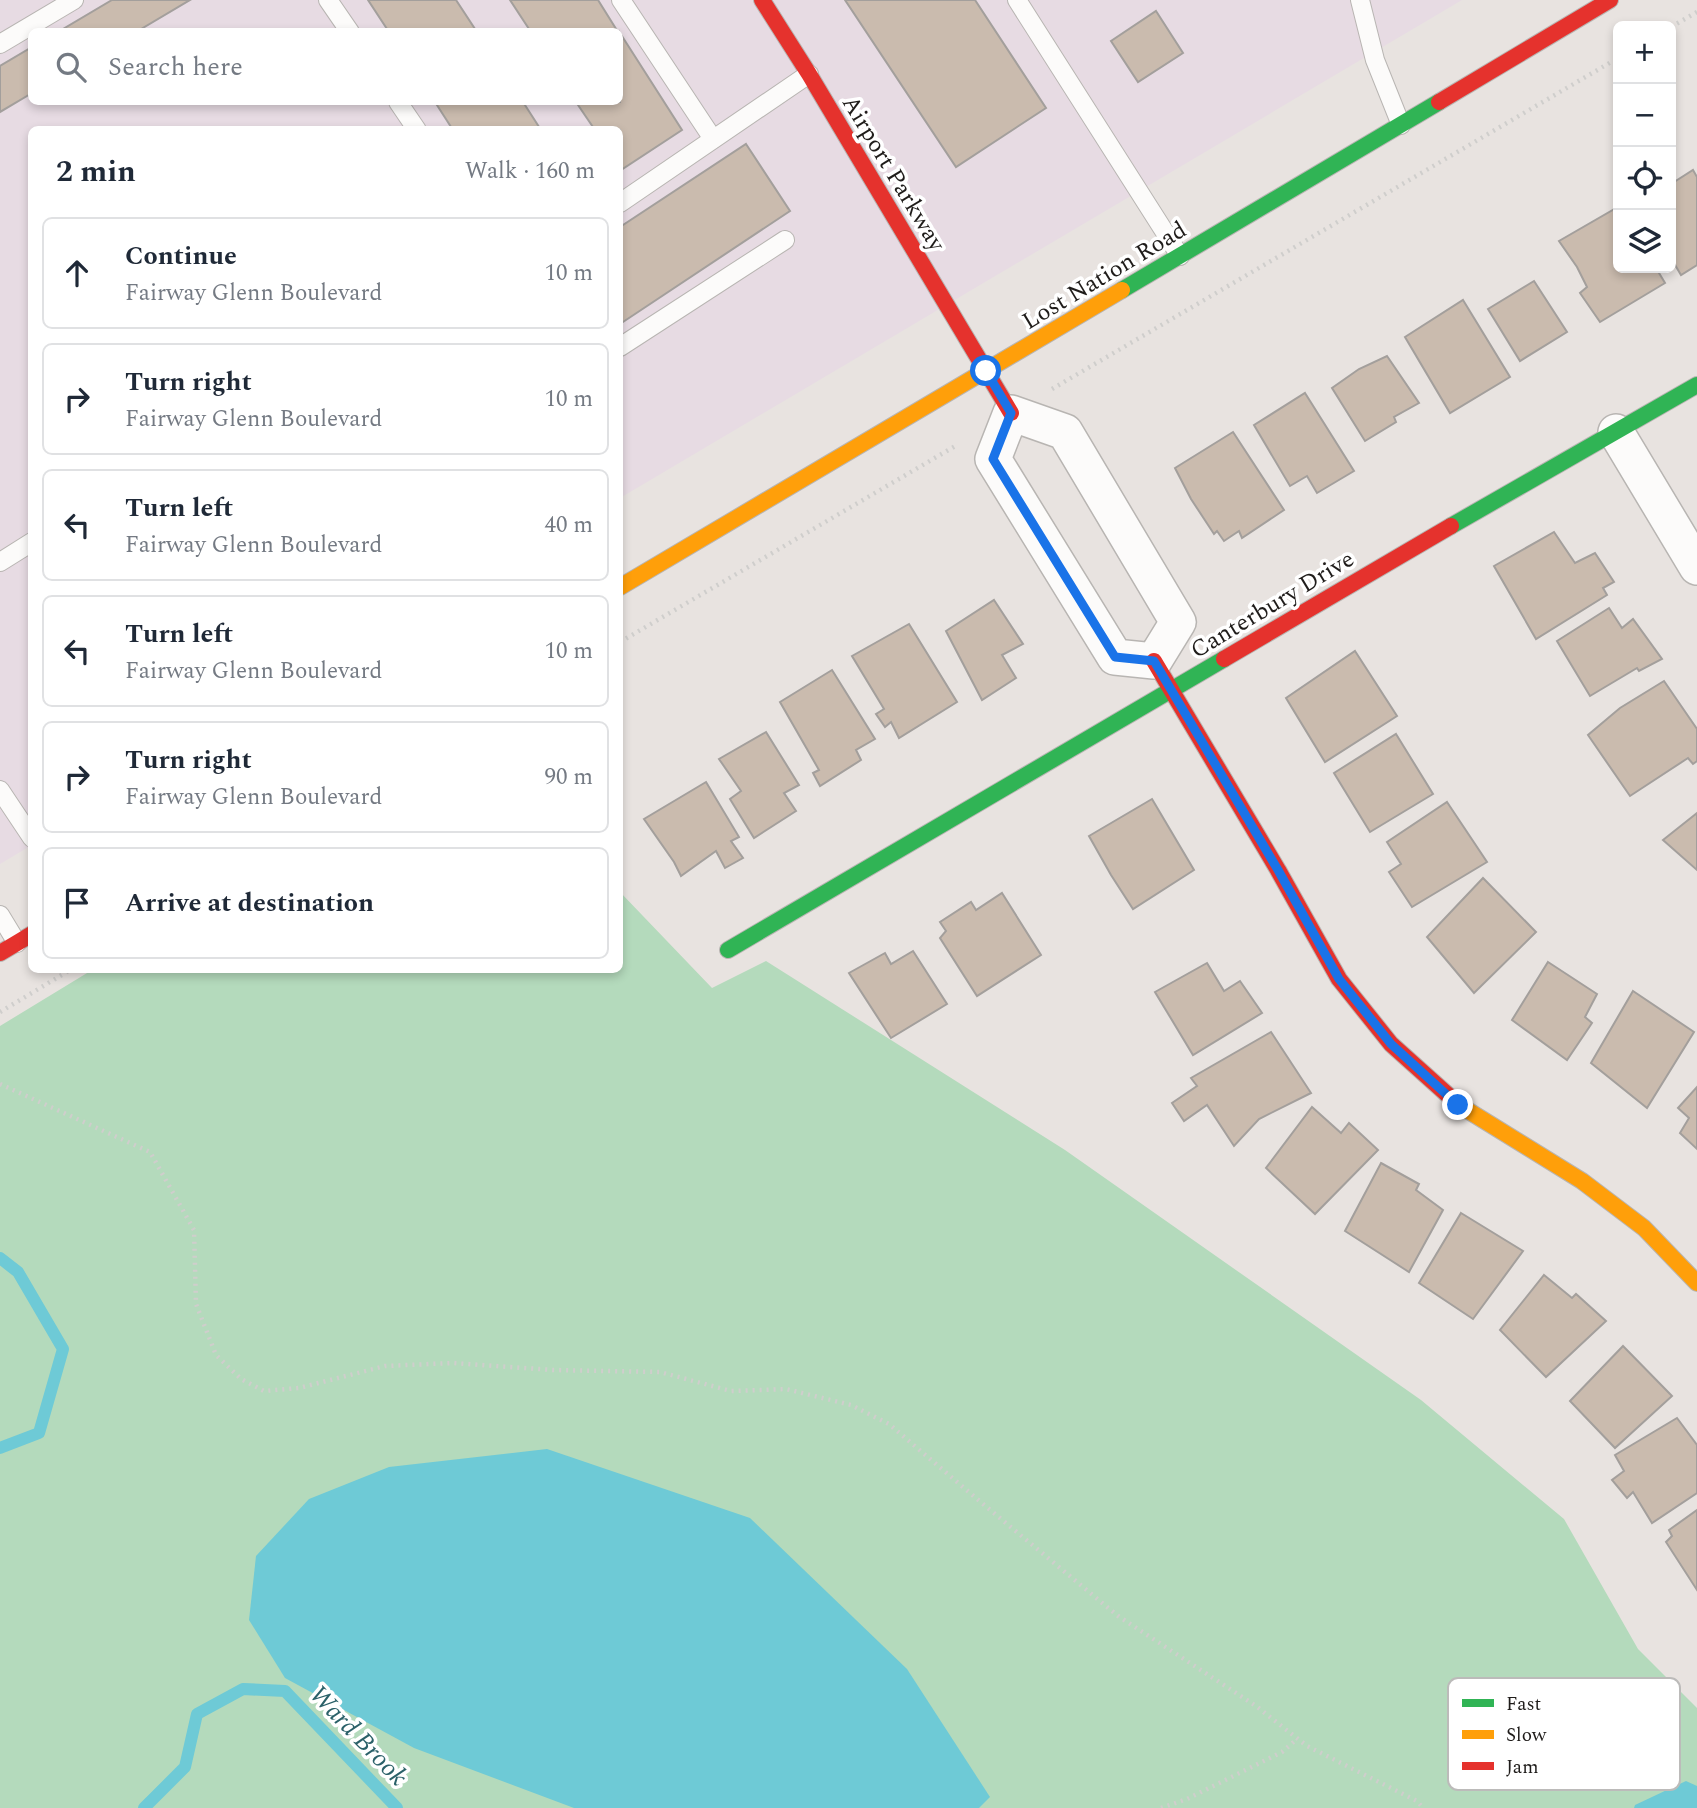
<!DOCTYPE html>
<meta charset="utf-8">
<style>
body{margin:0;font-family:Spectral,serif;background:#f2f2f3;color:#1f2937}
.controls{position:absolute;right:21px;top:21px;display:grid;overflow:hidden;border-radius:10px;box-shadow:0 4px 10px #0003}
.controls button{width:63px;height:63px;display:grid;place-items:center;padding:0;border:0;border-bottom:2px solid #e0e1e3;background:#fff;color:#1f2937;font:35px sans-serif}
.stop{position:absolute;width:21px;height:21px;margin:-16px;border:5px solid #1a73e8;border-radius:50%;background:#fff}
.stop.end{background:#1a73e8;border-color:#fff;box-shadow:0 2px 7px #0008}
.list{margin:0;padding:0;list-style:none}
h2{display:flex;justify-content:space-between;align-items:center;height:91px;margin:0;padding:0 28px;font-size:30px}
h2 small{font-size:23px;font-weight:400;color:#747a83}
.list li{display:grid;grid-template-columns:46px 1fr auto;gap:21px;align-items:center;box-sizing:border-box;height:112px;margin:0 14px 14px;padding:0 14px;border:2px solid #e0e1e3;border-radius:10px}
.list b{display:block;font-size:26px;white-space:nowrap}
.list p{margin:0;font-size:23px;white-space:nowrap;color:#747a83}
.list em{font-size:23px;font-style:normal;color:#747a83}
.icon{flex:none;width:38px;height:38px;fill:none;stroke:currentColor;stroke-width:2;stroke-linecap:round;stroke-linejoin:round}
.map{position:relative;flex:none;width:1697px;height:1808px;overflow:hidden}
.search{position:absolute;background:#fff;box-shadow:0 4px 10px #0003;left:28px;top:28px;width:595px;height:77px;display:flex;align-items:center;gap:18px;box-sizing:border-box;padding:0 24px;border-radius:10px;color:#747a83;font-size:26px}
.panel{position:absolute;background:#fff;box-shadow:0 4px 10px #0003;left:28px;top:126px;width:595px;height:847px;border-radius:10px}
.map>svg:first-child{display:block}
.industrial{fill:#e7dbe3;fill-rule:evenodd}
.green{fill:#b4dabc}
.water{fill:#6ecad6}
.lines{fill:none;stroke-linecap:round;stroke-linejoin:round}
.stream{stroke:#6ecad6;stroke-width:12}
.building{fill:#cabbae;stroke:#a39f9c;stroke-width:2}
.lane-casing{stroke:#b8b5b2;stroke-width:20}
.street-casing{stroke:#b8b5b2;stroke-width:38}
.fast-casing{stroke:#b8b5b2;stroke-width:18}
.slow-casing{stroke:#b8b5b2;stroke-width:18}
.jam-casing{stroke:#b8b5b2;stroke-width:18}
.path{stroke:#cfcecc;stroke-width:4.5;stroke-dasharray:2 5;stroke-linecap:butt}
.lane{stroke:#fcfbfa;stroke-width:18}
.street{stroke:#fcfbfa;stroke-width:35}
.fast{stroke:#30b455;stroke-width:16}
.slow{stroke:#ff9f0a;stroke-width:16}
.jam{stroke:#e5322d;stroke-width:16}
.route{stroke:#1a73e8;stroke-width:9}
.labels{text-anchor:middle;stroke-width:7;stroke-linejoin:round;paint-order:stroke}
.street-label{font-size:24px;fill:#1f1c1a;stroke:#fff}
.water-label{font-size:26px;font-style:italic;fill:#2b6169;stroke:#fff}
.key{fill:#fff;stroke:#bcbbba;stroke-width:2}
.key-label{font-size:19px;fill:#1f1c1a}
</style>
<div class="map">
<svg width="1697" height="1808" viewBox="0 0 1697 1808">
<rect width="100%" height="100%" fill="#e8e3e0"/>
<path class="industrial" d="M0,0H1462L620,498V130H32V845L0,864ZM32,32H620V102H32Z"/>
<path class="green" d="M620,892L712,988L766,961L1065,1150L1421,1400L1564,1519L1638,1649L1697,1708V1808H0V1026L92,970H620Z"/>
<g class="water">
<path d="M547,1449L750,1518L907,1669L990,1797L979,1808H574L414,1748L285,1678L249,1620L256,1556L309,1499L389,1467Z"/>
<path d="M1686,1781L1697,1786V1808H1634L1635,1805Z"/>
</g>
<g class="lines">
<g class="stream">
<path d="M0,1258L18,1272L63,1349L39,1433L0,1448"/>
<path d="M144,1808L185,1767L197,1714L243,1689L285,1691L397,1808"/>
</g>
</g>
<g class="building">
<path d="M112,0H190L136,32H58Z"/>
<path d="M368,0H456L477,32H389Z"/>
<path d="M510,0H598L618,32H531Z"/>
<path d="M845,0H975L1046,108L956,167Z"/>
<path d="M1156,11L1183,53L1138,82L1111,41Z"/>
<path d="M620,33L682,130L621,170L620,168V130H595L576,102H620Z"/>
<path d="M32,47V93L0,112V66Z"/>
<path d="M435,102H523L541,130H453Z"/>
<path d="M746,144L790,211L620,324V227Z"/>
<path d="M1693,170L1697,177V265L1681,275L1671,258V184Z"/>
<path d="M1618,207V268H1656L1665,283L1600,322L1580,293L1587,287L1577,267L1559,241Z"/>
<path d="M1534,281L1567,332L1520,361L1488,309Z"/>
<path d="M1463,300L1510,377L1450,413L1405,337Z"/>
<path d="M1387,356L1419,403L1394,417L1396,422L1365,441L1332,388L1359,369Z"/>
<path d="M1305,393L1354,471L1317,493L1307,476L1290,486L1254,425Z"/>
<path d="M1233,432L1284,510L1242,538L1239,531L1224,541L1217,531L1214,534L1191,499L1175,468Z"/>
<path d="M1554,532L1575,563L1595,553L1614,582L1603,588L1607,595L1536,639L1494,566Z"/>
<path d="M994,600L1023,644L1002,655L1016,678L982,700L946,631Z"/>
<path d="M1609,608L1622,628L1633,619L1662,659L1639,671L1637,668L1590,696L1557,641Z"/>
<path d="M909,624L957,702L899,738L891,722L885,727L876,714L884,709L852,656Z"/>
<path d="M1355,651L1397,716L1325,762L1286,698Z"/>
<path d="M832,670L875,739L856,750L861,760L820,786L813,773L819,770L780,702Z"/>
<path d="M1664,681L1697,729V761L1693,764L1688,758L1630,796L1588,735L1620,708Z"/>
<path d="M766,732L799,785L784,793L796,811L754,838L730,799L741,791L719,759Z"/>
<path d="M1396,734L1433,794L1370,832L1334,773Z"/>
<path d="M706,782L739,837L731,841L743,858L725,868L716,851L681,876L674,862L644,819Z"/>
<path d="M1152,799L1194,870L1133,909L1111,875L1089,836Z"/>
<path d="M1447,802L1487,862L1412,907L1389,872L1401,864L1387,842Z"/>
<path d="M1697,813V870L1663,840Z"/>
<path d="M1483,878L1536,932L1474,993L1427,937Z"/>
<path d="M1002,893L1041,955L977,996L940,938L946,931L940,922L971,902L976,910Z"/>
<path d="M913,951L947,1004L891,1038L849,973L885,953L891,964Z"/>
<path d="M1548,962L1597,994L1585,1017L1592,1023L1567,1060L1512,1020Z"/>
<path d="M1207,963L1224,991L1240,981L1262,1013L1193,1055L1155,992Z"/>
<path d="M1633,991L1694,1032L1647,1108L1591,1063Z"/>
<path d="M1271,1032L1311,1093L1259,1119L1234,1146L1207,1105L1184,1121L1172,1103L1197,1086L1191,1078Z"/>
<path d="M1697,1087V1149L1680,1133L1689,1118L1678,1108Z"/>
<path d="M1312,1107L1341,1133L1349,1123L1378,1150L1315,1214L1266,1168Z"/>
<path d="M1381,1163L1419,1184L1416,1190L1443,1210L1409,1272L1345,1231Z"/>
<path d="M1461,1213L1523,1251L1473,1319L1419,1283Z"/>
<path d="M1544,1275L1572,1298L1576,1294L1606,1321L1546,1377L1500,1330Z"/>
<path d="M1623,1346L1672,1396L1615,1448L1570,1401Z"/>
<path d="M1677,1418L1697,1445V1493L1652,1523L1633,1492L1627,1498L1612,1480L1624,1471L1615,1455Z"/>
<path d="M1697,1510V1590L1666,1542L1672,1536L1669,1530Z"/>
</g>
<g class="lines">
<g class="lane-casing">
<g id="lane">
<path d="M328,0L350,32"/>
<path d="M621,0L713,139"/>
<path d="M1017,0L1180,256"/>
<path d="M1360,0L1375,60L1401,125"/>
<path d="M0,44L74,0"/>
<path d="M398,102L417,130"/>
<path d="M620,203L809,74"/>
<path d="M620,347L785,240"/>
<path d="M0,562L32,542"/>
<path d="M0,790L32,838"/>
<path d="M0,915L17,943"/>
</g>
</g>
<g class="street-casing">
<g id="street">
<path d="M1011,413L1065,432L1178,622L1154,661L1115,657L993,459Z"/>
<path d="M1616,432L1697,567"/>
</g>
</g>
<g class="fast-casing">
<g id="fast">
<path d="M1122,290L1439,102"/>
<path d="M1451,526L1697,385"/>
<path d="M728,950L1224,659"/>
</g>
</g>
<g class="slow-casing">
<g id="slow">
<path d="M620,587L1122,290"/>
<path d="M1459,1105L1582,1181L1644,1228L1697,1283"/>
</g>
</g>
<g class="jam-casing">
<g id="jam">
<path d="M762,0L809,74L1011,413"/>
<path d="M1439,102L1610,0"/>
<path d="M1224,659L1451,526"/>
<path d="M1154,661L1278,870L1339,979L1391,1044L1459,1105"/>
<path d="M0,953L32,934"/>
</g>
</g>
<g class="path">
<path d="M1671,27L1697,12"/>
<path d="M1052,389L1618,58"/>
<path d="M620,642L957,445"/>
<path d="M0,1012L70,970"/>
<path d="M0,1084L150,1152L194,1230L196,1304L216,1355L241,1379L264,1391L299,1388L385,1366L453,1363L553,1370L660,1372L731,1391L786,1389L851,1405L889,1424L983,1504L1118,1616L1256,1706L1307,1746L1417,1801L1423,1808"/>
<path d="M1161,1808L1187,1799L1282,1752L1297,1739"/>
</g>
<use href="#lane" class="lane"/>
<use href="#street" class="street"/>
<use href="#fast" class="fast"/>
<use href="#slow" class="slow"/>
<use href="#jam" class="jam"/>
</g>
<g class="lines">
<path class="route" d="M986,371L1011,413L993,459L1115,657L1154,661L1278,870L1339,979L1391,1044L1458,1105"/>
</g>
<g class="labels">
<g class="street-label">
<text transform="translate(894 173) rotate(59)" y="8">Airport Parkway</text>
<text transform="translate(1104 275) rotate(-31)" y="8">Lost Nation Road</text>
<text transform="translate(1272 604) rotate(-31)" y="8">Canterbury Drive</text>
</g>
<g class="water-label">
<text transform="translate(359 1735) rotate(46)" y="9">Ward Brook</text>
</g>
</g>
<rect x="1448" y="1678" width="232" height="112" rx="10" class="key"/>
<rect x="1462" y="1699" width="32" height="8" fill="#30b455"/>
<rect x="1462" y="1730" width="32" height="9" fill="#ff9f0a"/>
<rect x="1462" y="1762" width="32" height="8" fill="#e5322d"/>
<g class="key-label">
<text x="1506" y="1710">Fast</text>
<text x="1506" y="1741">Slow</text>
<text x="1506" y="1773">Jam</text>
</g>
</svg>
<div class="controls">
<button>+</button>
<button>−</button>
<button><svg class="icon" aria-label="locate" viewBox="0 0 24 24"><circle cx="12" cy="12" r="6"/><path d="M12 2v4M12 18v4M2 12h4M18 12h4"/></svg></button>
<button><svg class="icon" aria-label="layers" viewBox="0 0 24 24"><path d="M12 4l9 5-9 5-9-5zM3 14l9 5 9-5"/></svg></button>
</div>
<div class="stop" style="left:986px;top:371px"></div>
<div class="stop end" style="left:1458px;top:1105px"></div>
<div class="search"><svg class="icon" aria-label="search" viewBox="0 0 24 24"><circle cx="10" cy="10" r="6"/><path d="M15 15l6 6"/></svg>Search here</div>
<section class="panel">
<h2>2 min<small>Walk · 160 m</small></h2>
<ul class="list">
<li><svg class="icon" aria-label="ahead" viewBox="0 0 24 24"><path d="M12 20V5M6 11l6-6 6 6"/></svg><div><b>Continue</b><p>Fairway Glenn Boulevard</p></div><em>10 m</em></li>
<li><svg class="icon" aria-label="right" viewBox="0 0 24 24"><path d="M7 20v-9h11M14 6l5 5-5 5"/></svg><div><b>Turn right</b><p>Fairway Glenn Boulevard</p></div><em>10 m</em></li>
<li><svg class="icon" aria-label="left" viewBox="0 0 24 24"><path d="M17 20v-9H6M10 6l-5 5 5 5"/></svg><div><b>Turn left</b><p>Fairway Glenn Boulevard</p></div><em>40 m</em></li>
<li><svg class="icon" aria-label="left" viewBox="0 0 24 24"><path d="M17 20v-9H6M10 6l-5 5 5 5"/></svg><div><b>Turn left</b><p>Fairway Glenn Boulevard</p></div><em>10 m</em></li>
<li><svg class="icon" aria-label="right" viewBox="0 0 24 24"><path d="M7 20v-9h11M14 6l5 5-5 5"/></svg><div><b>Turn right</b><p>Fairway Glenn Boulevard</p></div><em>90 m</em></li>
<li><svg class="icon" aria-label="arrive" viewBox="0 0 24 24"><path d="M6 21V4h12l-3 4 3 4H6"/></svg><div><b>Arrive at destination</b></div></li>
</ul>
</section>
</div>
